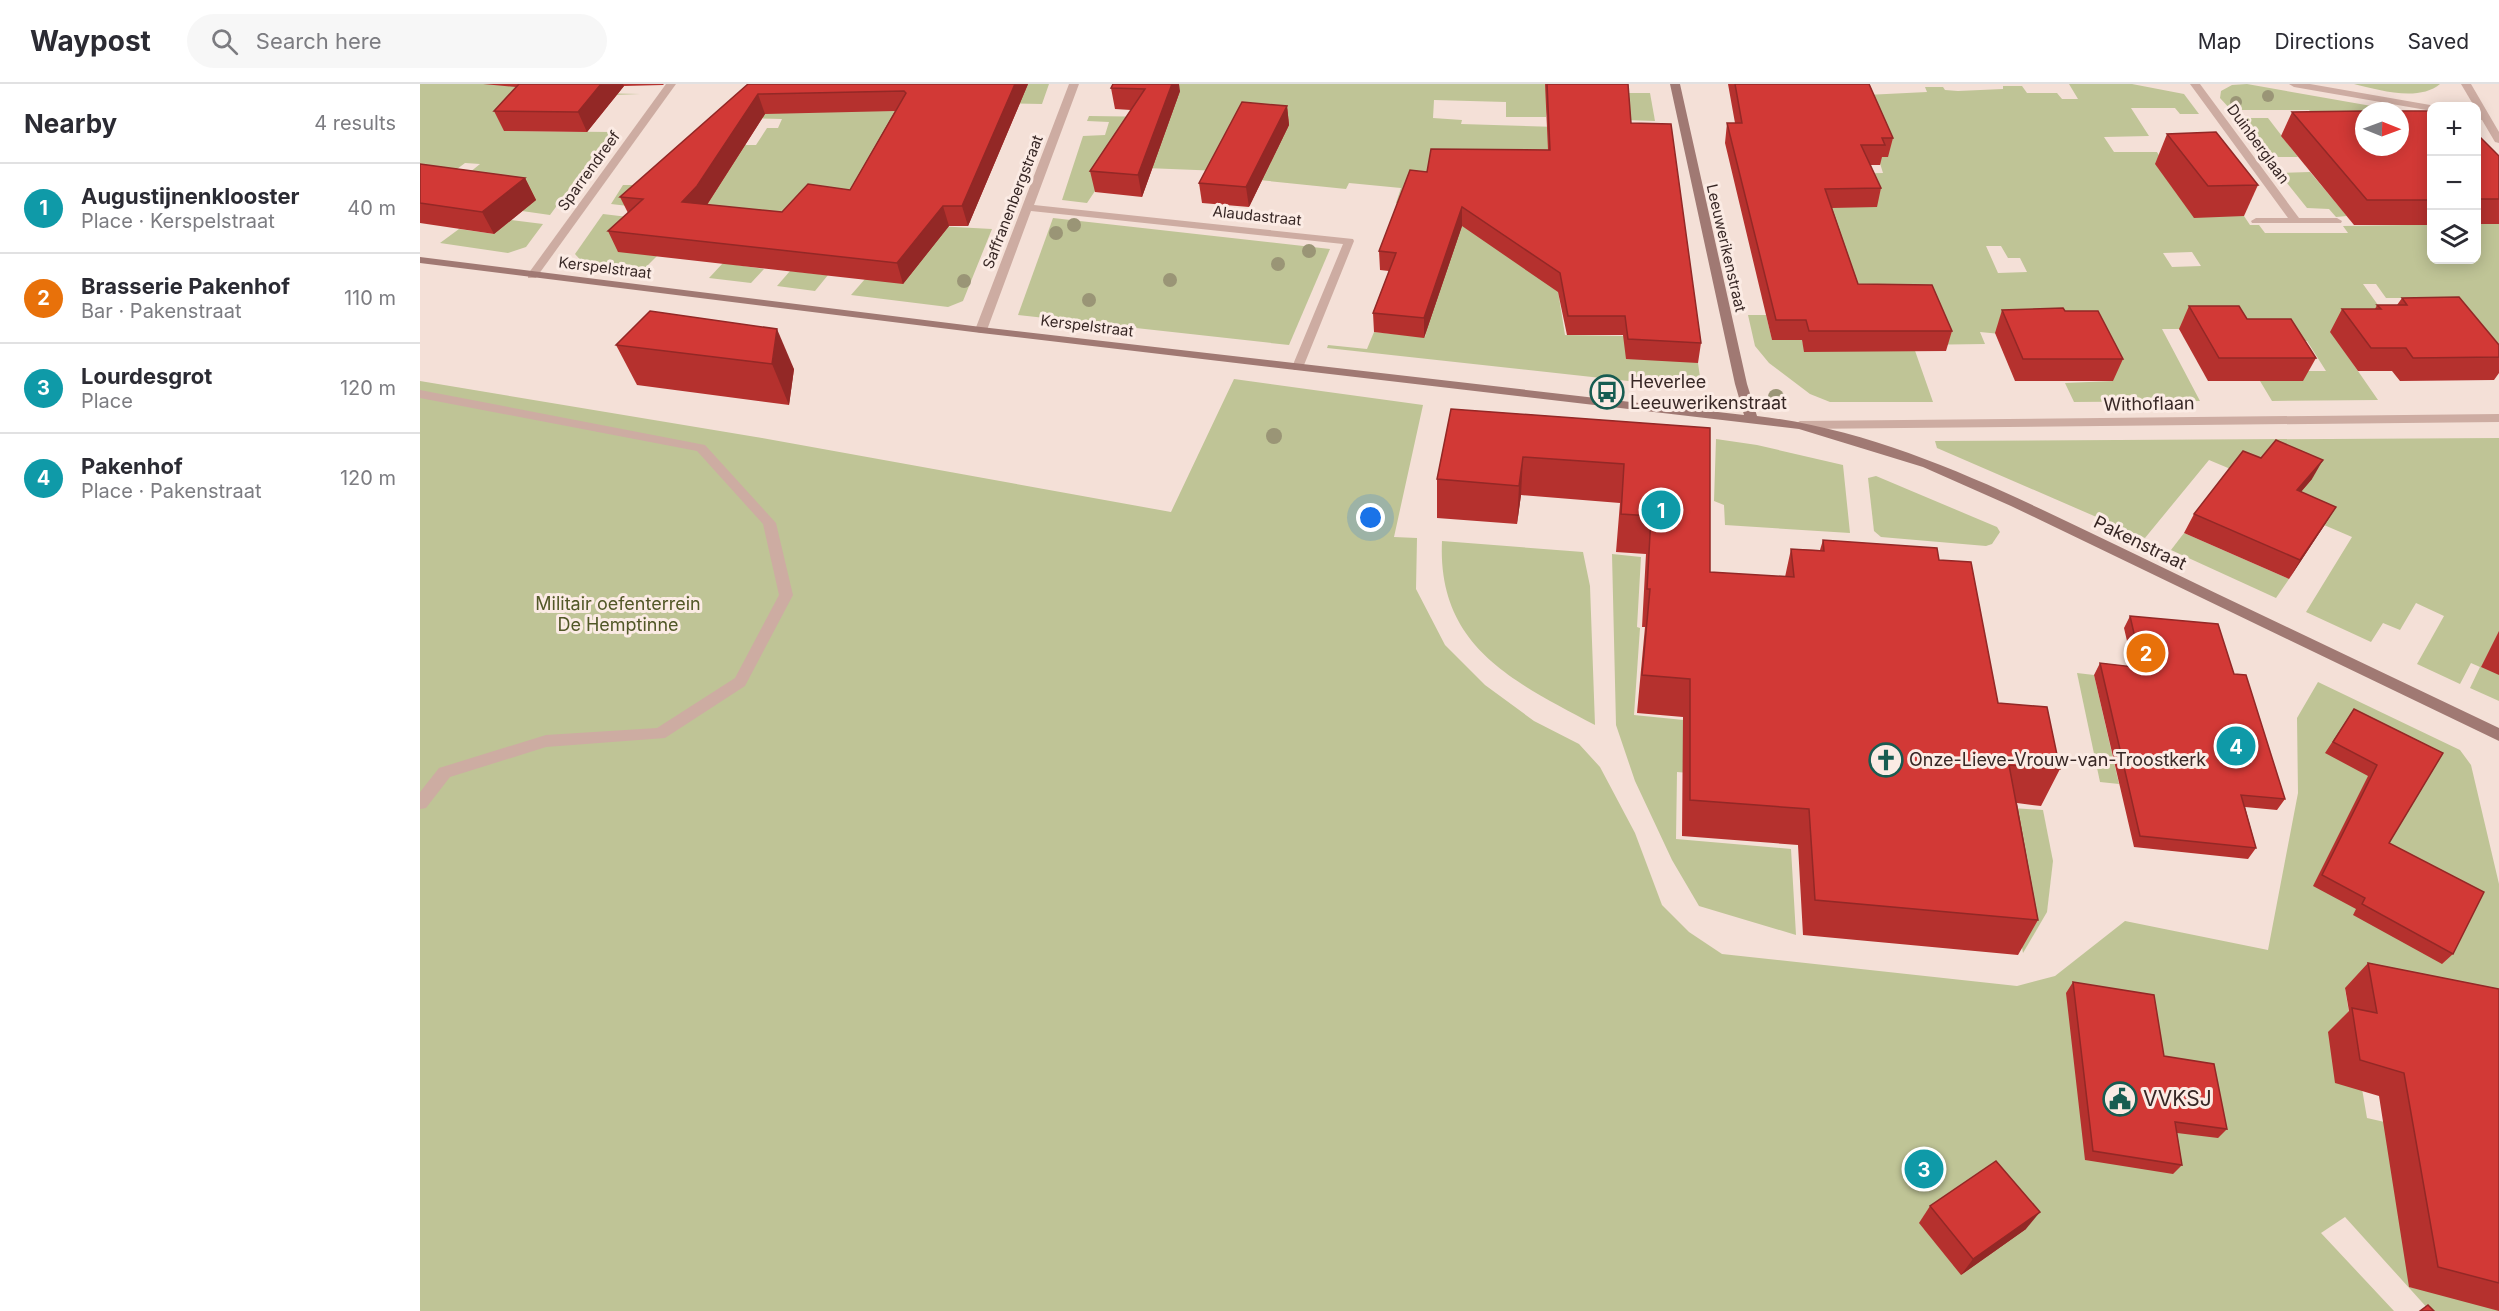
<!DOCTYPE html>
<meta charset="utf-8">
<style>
body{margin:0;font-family:Inter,sans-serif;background:#f7f7f7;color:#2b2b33}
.controls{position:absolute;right:18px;top:18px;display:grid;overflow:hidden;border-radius:12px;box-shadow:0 3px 15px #0003}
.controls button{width:54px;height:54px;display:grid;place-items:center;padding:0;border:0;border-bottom:2px solid #e1e1e2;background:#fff;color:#2b2b33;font:30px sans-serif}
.compass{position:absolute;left:1935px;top:18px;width:54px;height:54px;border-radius:50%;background:#fff;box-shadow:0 3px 15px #0003;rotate:91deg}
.you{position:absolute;left:951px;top:434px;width:21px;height:21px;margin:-15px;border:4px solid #fff;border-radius:50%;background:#1a73e8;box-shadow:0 0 0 9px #1a73e833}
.badge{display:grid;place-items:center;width:39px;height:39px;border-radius:50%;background:#ea580c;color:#fff;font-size:20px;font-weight:700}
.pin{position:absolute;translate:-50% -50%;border:3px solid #fff;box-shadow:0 2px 6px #0006}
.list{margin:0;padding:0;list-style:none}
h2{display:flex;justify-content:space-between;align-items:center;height:78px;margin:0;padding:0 24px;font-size:26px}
h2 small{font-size:20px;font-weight:400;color:#7c7c81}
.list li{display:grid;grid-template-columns:39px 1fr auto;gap:18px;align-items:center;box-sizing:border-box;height:90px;padding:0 24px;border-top:2px solid #e1e1e2}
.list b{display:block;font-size:22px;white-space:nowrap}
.list p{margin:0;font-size:20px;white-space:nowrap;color:#7c7c81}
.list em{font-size:20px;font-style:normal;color:#7c7c81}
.icon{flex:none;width:33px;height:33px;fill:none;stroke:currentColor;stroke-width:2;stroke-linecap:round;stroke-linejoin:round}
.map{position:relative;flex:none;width:2079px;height:1227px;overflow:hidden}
header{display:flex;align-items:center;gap:36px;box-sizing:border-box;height:84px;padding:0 30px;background:#fff;border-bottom:2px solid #e1e1e2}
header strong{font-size:28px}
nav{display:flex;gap:33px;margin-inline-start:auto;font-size:21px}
.search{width:420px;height:54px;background:#f7f7f7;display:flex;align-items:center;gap:15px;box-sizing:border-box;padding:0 21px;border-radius:33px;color:#7c7c81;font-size:22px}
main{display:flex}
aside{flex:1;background:#fff}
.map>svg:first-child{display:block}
.green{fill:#bfc496;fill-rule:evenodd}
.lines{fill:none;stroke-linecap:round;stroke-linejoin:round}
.lane{fill:#cdaca2;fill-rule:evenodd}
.street{fill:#cdaca2;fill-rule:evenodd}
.secondary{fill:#a07973;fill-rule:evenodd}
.tree{fill:#9a9576}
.wall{fill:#b5312e;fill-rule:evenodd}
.shaded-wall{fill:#932826}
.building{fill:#d23936;stroke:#932826;stroke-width:1.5;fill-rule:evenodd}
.labels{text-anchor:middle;stroke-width:6;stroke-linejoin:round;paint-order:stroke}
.far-street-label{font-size:15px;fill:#372725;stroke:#fbebe4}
.poi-label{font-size:18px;fill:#372725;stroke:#fbebe4;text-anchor:start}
.street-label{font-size:18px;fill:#372725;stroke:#fbebe4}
.park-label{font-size:18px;fill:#515727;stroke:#fbebe4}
.near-poi-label{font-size:21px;fill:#372725;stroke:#fbebe4;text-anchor:start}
</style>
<header>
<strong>Waypost</strong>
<div class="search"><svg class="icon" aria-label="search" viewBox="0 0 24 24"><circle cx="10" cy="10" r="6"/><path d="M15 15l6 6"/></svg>Search here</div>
<nav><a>Map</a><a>Directions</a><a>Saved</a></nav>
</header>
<main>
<aside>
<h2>Nearby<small>4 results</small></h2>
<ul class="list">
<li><span class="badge" style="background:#0f9aa8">1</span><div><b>Augustijnenklooster</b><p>Place · Kerspelstraat</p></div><em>40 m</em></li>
<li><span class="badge" style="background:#e8710a">2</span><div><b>Brasserie Pakenhof</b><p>Bar · Pakenstraat</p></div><em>110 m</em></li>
<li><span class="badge" style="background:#0f9aa8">3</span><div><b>Lourdesgrot</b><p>Place</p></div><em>120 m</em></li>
<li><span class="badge" style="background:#0f9aa8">4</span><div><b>Pakenhof</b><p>Place · Pakenstraat</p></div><em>120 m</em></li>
</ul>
</aside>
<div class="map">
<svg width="2079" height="1227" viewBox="0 0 2079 1227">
<rect width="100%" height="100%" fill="#f4e0d7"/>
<g class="green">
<path d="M0,0H142L174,9L220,10L166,12L85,47L191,48L130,131L102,127L115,116L44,93L60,80L45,79L0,113Z"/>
<path d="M389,0H629L622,20L577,19L516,142L572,145L543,217L528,223L431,211L445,195L368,150L243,126L191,120L203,101H260L313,61H336L347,44H358L362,35L330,34Z"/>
<path d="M739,0H1145L1127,25L1126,33H1086V18L1014,16L1013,34L1042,36L1041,40L1238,46L1007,123L976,119L981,104L929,99L926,105L829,95L801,87L726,84L695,77L667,119L642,116L663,52L685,51L689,38L667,37L669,32L743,33Z"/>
<path d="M1386,0H1409L1446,11L1507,8L1505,3H1523L1525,6L1538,7L1583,5V2H1602L1607,9H1637L1642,15H1658L1649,0H1712L1764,10L1779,30H1760L1755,24H1711L1729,52L1684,53L1694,68H1737L1746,83L1824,132L1830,141H1839L1845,149H1928L1923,142L1988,141L1889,26H1811L1800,14L1801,7L1812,1L1827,0L1980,27H1944V63H1980L2011,97L2012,176H2056L2057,131H2079V275L1911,248L1958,316L1852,317L1840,297H1883L1878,287H1906L1887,257H1816L1763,245H1742L1780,317L1654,318L1645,299L1693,297L1674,259L1560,248L1565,260L1493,261L1513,318H1410L1390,310L1349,279L1335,262L1328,231H1346L1352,256H1382L1385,268L1382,182L1414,90L1463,89L1458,73H1468ZM1566,162H1581L1588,174H1600L1607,188L1578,189ZM1772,168L1781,182L1752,183L1743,169ZM1943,200H1956L1966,214H1982L1992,228H1963Z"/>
<path d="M1934,0H2020C1999,18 1958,6 1934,0Z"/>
<path d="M1194,9H1230L1235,37L1174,35Z"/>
<path d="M1816,34H1848L1878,73H1848Z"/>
<path d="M1890,88L1927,132L1916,133L1909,125L1887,124L1859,89Z"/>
<path d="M183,130L233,136L238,171L223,186L163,179L155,170Z"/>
<path d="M633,134L910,165L869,261L598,231Z"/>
<path d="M91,136L123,140L106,163L88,169L20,159L39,145L74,150Z"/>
<path d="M1025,139H1100L1138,207L1145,251L1203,252L1278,279L1281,300L1272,304L907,264L908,261L947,265L954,248L1005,253Z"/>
<path d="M303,179L344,185L331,199L289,194Z"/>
<path d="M370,187L408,191L395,207L357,202Z"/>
<path d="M814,295L1003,321L974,453L997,454L996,505L1025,561L1065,601L1114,637L1159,660L1180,683L1215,749L1242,821L1269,848L1302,870L1597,902L1635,892L1705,837L1848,866L1878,709L1877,634L1898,598L2040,666L2051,681L2079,800V986L1925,905L1947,1034L2079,1064V1227H2010L1925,1133L1901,1149L1974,1227H0V297L342,354L751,428Z"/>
<path d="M2079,354V617L2050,604L2060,583L2051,579L2040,600L1997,580L2024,532L1996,519L1980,546L1963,539L1951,558L1886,528L1932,453L1904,441L1851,402L1789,376L1725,454L1517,364L1515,357Z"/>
<path d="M1296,355L1337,361L1423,381L1430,449L1305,441L1304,421L1294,417Z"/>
<path d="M1456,392L1577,443L1580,448L1572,460L1566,462L1461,453L1454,447L1448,394Z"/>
<path d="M1764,449L1869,495L1856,514L1751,466Z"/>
<path d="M1022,457L1163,468L1170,502L1175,641C1095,598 1017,564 1022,457Z"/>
<path d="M1192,470L1221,473L1217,543L1220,544L1214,631L1313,641L1316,693L1257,688L1256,755L1371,765L1376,851L1279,822L1252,776L1215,697L1196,641Z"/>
<path d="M1657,589L1674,591L1699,700L1680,698Z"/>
<path d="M1577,723L1623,726L1633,777L1627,828L1603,869Z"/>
</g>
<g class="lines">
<path class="lane" d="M0,306L285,361L356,439L373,511L325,602L245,654L126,663L30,693L6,724L0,725V708L19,684L126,651L237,644L315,594L359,511L343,440L277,367L0,314Z"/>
<g class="street">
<path d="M246,0H256L116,194H108V190Z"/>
<path d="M649,0H659L614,121L933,155L934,157L882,286H874L872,283L923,160L611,127L567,246L561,249L557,248L555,246Z"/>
<path d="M1770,0H1780L1879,134H1917L1922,137L1921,139H1832L1831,137L1836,134H1868Z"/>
<path d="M1869,0H1890L2016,22H2012V27L1874,3Z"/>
<path d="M2041,0H2051L2079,48V59L2075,58L2062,36L2056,35V22H2054Z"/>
<path d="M2079,330V338L1380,345L1374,341L1380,337Z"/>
</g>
<path class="secondary" d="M1250,0H1260L1327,300L1337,332C1473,348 1597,414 1719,472C1839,530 1959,587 2079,644V657L1591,422L1503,383L1379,345L561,249L0,179V173L561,243L1324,331L1315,300Z"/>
</g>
<g class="tree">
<circle cx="1848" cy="12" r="6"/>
<circle cx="1816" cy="18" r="6"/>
<circle cx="654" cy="141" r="7"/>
<circle cx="636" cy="149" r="7"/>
<circle cx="889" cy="167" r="7"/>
<circle cx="858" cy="180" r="7"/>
<circle cx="750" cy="196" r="7"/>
<circle cx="544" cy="197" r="7"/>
<circle cx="669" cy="216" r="7"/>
<circle cx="1356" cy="313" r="8"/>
<circle cx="854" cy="352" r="8"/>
</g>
<g class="wall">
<path d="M63,0H244L243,1L204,2L167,48L84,47L74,27L96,3Z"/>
<path d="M328,0H608L548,142H529L483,200L198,168L188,147L208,129L200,113ZM475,27L430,106L362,128L287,121L345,30Z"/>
<path d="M693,0L760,7L722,113L675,108L670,87L711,26L695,25L691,4Z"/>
<path d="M1125,0H1208L1211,39L1281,259L1278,279L1206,275L1203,251H1147L1138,208L1042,142L1004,254L954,248L953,229L969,187L960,186L959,167L1007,88L1128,66Z"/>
<path d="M1308,0H1449L1473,54L1468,73H1462L1460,81H1450L1461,104L1457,123L1412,124L1438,200L1532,247L1526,267L1384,268L1382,256H1352L1305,59L1307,39H1315Z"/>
<path d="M867,22L869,41L829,123L782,119L779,99Z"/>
<path d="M2012,27V141H1934L1861,52L1872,28Z"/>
<path d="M2056,49L2079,72V140H2056Z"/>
<path d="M1747,50L1838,101L1824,132L1774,134L1735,80Z"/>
<path d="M0,80L105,94L116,116L74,150L0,139Z"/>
<path d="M1982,214L2079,261V289L2074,296L1980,297L1972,287H1938L1910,248L1922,225H1955L1957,221H1977Z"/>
<path d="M1769,222L1827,235L1896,274L1883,297H1788L1759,245Z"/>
<path d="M1582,226L1645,227L1703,275L1693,297H1595L1575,249Z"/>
<path d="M230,227L374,285L369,321L217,301L196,261Z"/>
<path d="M1031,325L1290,344V488L1365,493L1371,465L1400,466L1403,456L1519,476L1578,619L1640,685L1621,722L1597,719L1618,836L1598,871L1383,851L1378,761L1262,752L1263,633L1217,629L1225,543H1222L1226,470L1196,468L1200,419L1101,411L1097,440L1017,434V395Z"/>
<path d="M1892,395L1881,408L1916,423L1869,495L1764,449L1774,430Z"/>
<path d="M1710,532L1814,590L1865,715L1857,726L1825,723L1836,764L1828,775L1714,763L1674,591L1680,579L1713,583L1704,544Z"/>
<path d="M2079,547V591L2061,583Z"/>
<path d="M1934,625L2023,669L1969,759L2033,870L2022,880L1933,831L1936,825L1893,802L1948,692L1905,669Z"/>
<path d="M1948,879L2079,905V1227L1989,1203L1959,1012L1915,999L1908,948L1929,927L1925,904Z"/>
<path d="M1653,898L1744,972L1807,1045L1798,1054L1757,1049L1762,1081L1753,1090L1665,1076L1646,909Z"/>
<path d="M1510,1122L1606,1145L1541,1191L1499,1139Z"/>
</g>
<g class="shaded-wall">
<path d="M181,0H203L204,2L167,48L158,28Z"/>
<path d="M595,0H608L548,142L542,122Z"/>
<path d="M752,0H759L760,7L722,113L718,91Z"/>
<path d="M338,10L345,30L286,122L262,118Z"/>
<path d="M867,22L869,41L829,123L826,103Z"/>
<path d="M105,94L116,116L74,150L62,128Z"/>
<path d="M523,122L529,142L483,200L477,179Z"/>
<path d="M1042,123V142L1004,254V234Z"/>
<path d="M357,245L374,285L369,321L352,280Z"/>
<path d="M1103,373L1101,411L1097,440L1099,402Z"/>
<path d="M1903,376L1892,395L1866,425L1877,406Z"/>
<path d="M1916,423L1904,442L1869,495L1880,476Z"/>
<path d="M1620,1128L1606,1145L1541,1191L1553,1175Z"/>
</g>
<g class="building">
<path d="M99,0H181L158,28L74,27Z"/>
<path d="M328,0H595L542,122H523L477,179L188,147L223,115L200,113ZM484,7L486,9L430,106L388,100L362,128L262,118L277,102L338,10Z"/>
<path d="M693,0H752L718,91L670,87L725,5L691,4Z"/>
<path d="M1127,0H1208L1211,39L1251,40L1281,259L1208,255L1205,232H1148L1140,189L1042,123L1004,234L953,229L976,169L959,167L990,86L1007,88L1011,65L1130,66Z"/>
<path d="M1315,0H1449L1473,54H1462L1465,61H1441L1461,104L1405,105L1438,200L1512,201L1532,247H1389L1386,236H1356L1307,39H1322Z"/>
<path d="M822,18L867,22L826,103L779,99Z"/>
<path d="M1944,27V63H1980V27H1959H2012V116H1947L1872,28Z"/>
<path d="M1796,48L1838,101L1788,102L1747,50Z"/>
<path d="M2056,49L2079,72V115H2056Z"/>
<path d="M0,80L105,94L62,128L0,119Z"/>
<path d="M2039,213L2079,261V273L1993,274L1986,264H1951L1922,225H1961L1957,221H1987L1982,214Z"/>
<path d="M1769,222H1819L1827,235H1871L1896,274H1799Z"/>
<path d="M1643,224L1645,227H1678L1703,275H1603L1582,226Z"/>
<path d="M230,227L357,245L352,280L196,261Z"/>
<path d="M1031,325L1290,344V488L1374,493L1371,465L1404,467L1403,456L1517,464L1519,476L1551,478L1578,619L1627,623L1640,685L1589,681L1618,836L1395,816L1389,725L1270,716V595L1222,591L1230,505H1227L1231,432L1201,430L1204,380L1103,373L1099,402L1017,395Z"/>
<path d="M1856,356L1903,376L1877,406L1916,423L1880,476L1774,430L1823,367L1841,374Z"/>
<path d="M1710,532L1798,540L1814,590L1826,591L1865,715L1821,711L1836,764L1720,752L1680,579L1722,584Z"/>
<path d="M1934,625L2023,669L1969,759L2064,808L2033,870L1942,820L1945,814L1902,791L1957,681L1913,658Z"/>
<path d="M1948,879L2079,905V1199L2018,1183L1984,989L1940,976L1932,924L1957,929Z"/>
<path d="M1653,898L1734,911L1744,972L1794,980L1807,1045L1755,1038L1762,1081L1673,1067Z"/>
<path d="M1576,1077L1620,1128L1553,1175L1510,1122Z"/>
<path d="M2008,1221L2014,1227H2000Z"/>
</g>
<defs>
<g id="bus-ring" transform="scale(1.725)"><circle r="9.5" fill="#fbebe4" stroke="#175c51" stroke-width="1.5"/><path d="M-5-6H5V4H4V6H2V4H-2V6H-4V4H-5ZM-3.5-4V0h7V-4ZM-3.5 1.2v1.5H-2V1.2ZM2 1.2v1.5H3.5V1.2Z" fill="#175c51"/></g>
<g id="church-ring" transform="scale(1.725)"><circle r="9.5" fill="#fbebe4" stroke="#175c51" stroke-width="1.5"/><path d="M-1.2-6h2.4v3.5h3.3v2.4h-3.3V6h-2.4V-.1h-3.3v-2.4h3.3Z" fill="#175c51"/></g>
<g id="civic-ring" transform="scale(1.725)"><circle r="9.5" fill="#fbebe4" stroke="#175c51" stroke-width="1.5"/><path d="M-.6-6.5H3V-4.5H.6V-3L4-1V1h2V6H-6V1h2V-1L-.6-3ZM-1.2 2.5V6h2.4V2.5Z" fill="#175c51"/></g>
</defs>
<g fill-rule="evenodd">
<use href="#bus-ring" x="1187" y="308"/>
<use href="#church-ring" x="1466" y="676"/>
<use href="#civic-ring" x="1700" y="1015"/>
</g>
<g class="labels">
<g class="far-street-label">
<text transform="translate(1838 60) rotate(54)" y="5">Duinberglaan</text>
<text transform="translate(169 87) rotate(-54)" y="5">Sparrendreef</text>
<text transform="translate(593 118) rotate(-69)" y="5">Saffranenbergstraat</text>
<text transform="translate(837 132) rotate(6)" y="5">Alaudastraat</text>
<text transform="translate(1306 164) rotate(77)" y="5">Leeuwerikenstraat</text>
<text transform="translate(185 184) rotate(7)" y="5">Kerspelstraat</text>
<text transform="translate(667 242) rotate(7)" y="5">Kerspelstraat</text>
</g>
<g class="poi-label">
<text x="1210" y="304">Heverlee<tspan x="1210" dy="21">Leeuwerikenstraat</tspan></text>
<text x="1489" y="682">Onze-Lieve-Vrouw-van-Troostkerk</text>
</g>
<g class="street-label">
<text transform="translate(1729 320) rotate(-1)" y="6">Withoflaan</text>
<text transform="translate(1720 459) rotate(26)" y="6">Pakenstraat</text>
</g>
<g class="park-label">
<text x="198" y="526">Militair oefenterrein<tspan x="198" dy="21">De Hemptinne</tspan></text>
</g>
<g class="near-poi-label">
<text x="1723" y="1022">VVKSJ</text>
</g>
</g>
</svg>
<div class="controls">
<button>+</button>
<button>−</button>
<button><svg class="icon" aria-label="layers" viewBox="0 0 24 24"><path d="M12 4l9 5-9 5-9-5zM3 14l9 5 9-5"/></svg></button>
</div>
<svg class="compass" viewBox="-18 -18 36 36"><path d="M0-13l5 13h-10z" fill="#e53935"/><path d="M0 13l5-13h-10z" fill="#7c7c81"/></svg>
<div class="you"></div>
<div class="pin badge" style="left:1241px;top:426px;background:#0f9aa8">1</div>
<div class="pin badge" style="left:1726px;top:569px;background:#e8710a">2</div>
<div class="pin badge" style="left:1504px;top:1085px;background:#0f9aa8">3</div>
<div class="pin badge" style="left:1816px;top:662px;background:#0f9aa8">4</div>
</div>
</main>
